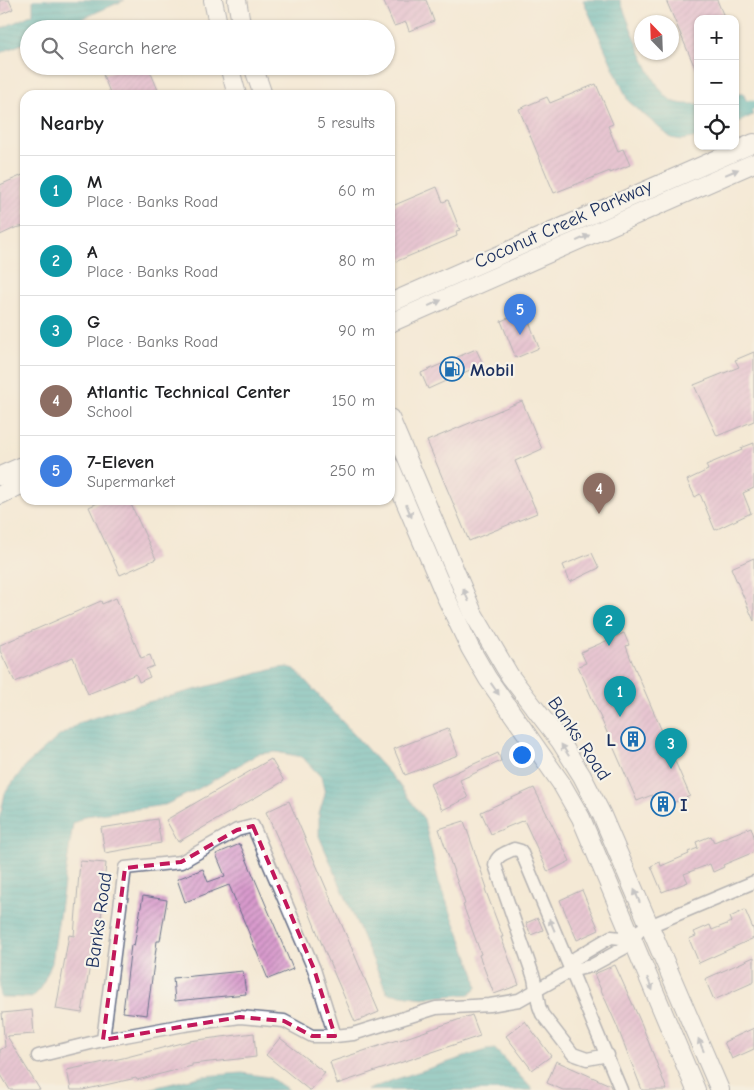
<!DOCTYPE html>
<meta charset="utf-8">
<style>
body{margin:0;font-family:"Comic Neue",sans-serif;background:#f2f2f2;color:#202124}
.controls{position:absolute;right:15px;top:15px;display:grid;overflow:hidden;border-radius:10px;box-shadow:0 1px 4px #0004}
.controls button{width:45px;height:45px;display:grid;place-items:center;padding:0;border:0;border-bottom:1px solid #e0e0e0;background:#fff;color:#202124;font:25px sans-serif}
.compass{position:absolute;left:634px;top:15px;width:45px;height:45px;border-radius:50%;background:#fff;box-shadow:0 1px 4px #0004;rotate:337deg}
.you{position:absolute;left:521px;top:754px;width:18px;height:18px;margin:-12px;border:4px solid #fff;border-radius:50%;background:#1a73e8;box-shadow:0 0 0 8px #1a73e833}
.badge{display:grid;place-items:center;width:32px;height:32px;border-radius:50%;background:#1f6fb2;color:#fff;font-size:16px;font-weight:700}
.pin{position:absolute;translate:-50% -41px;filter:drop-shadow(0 1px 2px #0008)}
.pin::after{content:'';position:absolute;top:26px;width:18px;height:15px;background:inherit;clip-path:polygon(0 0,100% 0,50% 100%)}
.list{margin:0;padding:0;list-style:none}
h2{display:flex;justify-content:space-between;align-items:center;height:65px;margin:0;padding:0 20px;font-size:21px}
h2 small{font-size:16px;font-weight:400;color:#757577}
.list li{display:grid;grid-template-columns:32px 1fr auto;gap:15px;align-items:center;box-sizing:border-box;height:70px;padding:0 20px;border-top:1px solid #e0e0e0}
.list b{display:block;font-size:19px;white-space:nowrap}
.list p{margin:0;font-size:16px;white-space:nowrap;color:#757577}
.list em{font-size:16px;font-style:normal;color:#757577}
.icon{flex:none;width:28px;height:28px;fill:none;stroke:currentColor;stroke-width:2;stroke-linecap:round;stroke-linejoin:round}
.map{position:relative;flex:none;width:754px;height:1090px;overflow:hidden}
.search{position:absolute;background:#fff;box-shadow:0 1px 4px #0004;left:20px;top:20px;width:375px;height:55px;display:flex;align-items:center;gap:12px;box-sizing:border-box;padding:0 18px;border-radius:28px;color:#757577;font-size:19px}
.panel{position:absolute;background:#fff;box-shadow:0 1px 4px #0004;left:20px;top:90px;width:375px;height:415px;border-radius:15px}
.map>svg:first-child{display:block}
.water{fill:url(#water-rules);stroke:#2a6d88}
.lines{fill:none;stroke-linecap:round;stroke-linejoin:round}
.canal{stroke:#39abb1;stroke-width:11}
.building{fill:url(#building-hatch)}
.street-casing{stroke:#677088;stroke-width:15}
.secondary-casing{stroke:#677088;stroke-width:20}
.street{stroke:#fff;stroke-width:12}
.secondary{stroke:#fff;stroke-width:18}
.oneway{fill:#8d97ae}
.marked{fill:none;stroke:#c2185b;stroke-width:4;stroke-dasharray:10 6;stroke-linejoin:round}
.labels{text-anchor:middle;stroke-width:4.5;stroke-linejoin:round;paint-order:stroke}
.street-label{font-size:19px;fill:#1b2f5e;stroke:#f7f3e8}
.poi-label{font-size:19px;font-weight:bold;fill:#1b2f5e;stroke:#f7f3e8;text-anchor:start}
</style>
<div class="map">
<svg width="754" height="1090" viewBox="0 0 754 1090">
<defs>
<pattern id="water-rules" width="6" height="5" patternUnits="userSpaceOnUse" patternTransform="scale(1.25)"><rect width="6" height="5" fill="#39abb1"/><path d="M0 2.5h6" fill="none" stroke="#2f8c93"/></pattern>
<pattern id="building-hatch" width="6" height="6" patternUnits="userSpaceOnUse" patternTransform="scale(1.25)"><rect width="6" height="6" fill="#d89acc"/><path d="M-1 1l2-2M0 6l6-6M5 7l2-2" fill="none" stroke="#ae7ea9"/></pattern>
</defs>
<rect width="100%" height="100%" fill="#f7f3e8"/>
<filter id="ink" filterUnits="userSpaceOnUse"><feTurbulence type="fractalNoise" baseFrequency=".02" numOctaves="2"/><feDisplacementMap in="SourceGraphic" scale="10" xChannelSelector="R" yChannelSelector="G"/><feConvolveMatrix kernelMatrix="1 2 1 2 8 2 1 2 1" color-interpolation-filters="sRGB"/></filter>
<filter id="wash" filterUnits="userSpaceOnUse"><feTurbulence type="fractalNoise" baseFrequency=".0096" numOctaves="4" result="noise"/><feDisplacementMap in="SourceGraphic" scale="20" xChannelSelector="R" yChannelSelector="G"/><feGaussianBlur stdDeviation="1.12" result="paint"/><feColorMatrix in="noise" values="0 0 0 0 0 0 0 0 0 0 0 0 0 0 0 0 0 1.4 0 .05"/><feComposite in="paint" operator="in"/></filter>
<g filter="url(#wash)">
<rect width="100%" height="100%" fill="#f4e9d5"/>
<g class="water">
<path d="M33,0H125L58,29H29V41L0,53V29L33,14Z"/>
<path d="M583,0H620C629,22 652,89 671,100C680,105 688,104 698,104V137L682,140L671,138L628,101Z"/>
<path d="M743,93L753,115L735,124V95Z"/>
<path d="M288,667L295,669L397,782L424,819L439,882L475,975L477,988L470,994L423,998L387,993L319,836V814L325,794L321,777L302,757L276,752L258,754L200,788L165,805L85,816L73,824L52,963L40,990L32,998L0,997V817L5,793L25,766L58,737L81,722L117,710L278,668Z"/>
<path d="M495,1049L533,1090H367L393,1080L486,1050Z"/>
<path d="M242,1073L269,1077L289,1090H144L203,1076Z"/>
</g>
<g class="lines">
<path class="canal" d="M735,108L751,105"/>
</g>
<g id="blocks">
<g class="building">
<path d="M0,0H9L13,9L0,15Z"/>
<path d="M383,0H426L434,21L409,31L406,22L394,26Z"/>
<path d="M666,0H717L725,19H698V75Z"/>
<path d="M124,66H148L160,95H111L103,75Z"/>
<path d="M596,84L613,124L608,126L618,151L623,149L630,165L610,173V171L554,193L519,109L547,97L550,103Z"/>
<path d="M25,174V226L15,228L0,235V185Z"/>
<path d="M437,187L443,202L448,200L460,230L456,231L457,236L390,264V207Z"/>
<path d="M525,311L539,348L516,358L501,321Z"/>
<path d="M476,349L483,364L428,389L421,373Z"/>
<path d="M754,352V421L717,436L694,385L739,367L735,360Z"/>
<path d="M522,401L542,449L515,461L537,513L469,541L427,441Z"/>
<path d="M754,443V488L743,493L751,513L715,530L700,494L695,497L687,480L708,470L706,465L742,450L741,448Z"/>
<path d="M104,500H129L156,559L120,575L89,507Z"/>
<path d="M592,553L599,568L570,582L563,565Z"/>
<path d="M754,558V621L731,568Z"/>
<path d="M116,598L141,658L150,655L154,666L146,669L150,677L139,682L136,674L88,694L73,657L15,682L0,651V645L101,601L102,604Z"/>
<path d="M624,633L629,645L626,646L630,657L690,796L670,804L671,807L659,813L652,795L637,801L578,666L586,663L581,652Z"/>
<path d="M448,728L458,755L405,775L394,749Z"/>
<path d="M498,753L501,761L460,780L468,798L442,810L430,784Z"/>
<path d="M271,759L284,781L178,842L166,820Z"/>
<path d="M534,788L570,861L548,872L524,820L491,834L481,812Z"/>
<path d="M289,801L379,1012L355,1022L325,952L298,884L266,812Z"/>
<path d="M157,819L161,843L105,853L101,828Z"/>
<path d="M464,821L487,888L485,889L503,937H501L519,985L494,994L479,955L481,954L463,905L465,904L439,829Z"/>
<path d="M751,827L754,836V852L723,865L724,867L713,872L710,864L684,874L688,882L662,892L651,866L660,862L661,866L689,854L688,852L698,848L696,842L711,836L714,842Z"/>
<path d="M240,844L293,969L268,979L229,885L185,902L177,879L203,869L208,882L225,876L216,854Z"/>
<path d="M80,861L106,863L100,930L96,929L82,1013L56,1009L69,935L74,936Z"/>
<path d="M582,890L599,930L577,940L560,900Z"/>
<path d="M143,896L167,900L160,941H157L147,1015L123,1012L131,945L134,946Z"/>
<path d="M745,910L754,931V938L699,963L689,939L696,936L694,932L710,925L712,930L732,922L730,917Z"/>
<path d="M538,918L543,930L531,935L526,923Z"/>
<path d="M754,957V982L714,1000L705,979Z"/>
<path d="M615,965L642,1025L667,1090H642L617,1026L594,974Z"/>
<path d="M243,971L246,994L175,1001L173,978Z"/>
<path d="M32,1010L34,1034L7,1036L40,1090H10L0,1073V1050L5,1047L2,1013Z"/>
<path d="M472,1015L480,1036L337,1084L330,1062L397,1040V1041Z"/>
<path d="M525,1021L551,1056L532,1070L506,1036Z"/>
<path d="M754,1028V1049L732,1059L724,1042Z"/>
<path d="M254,1033L256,1057L192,1064V1066L137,1080L136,1078L83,1090H71L67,1070L123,1058L189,1041Z"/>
<path d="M280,1038L325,1073L311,1090H309L266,1055Z"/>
<path d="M556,1061L610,1085L612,1090H563L547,1083Z"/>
</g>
</g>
</g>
<g filter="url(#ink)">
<use href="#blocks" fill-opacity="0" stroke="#677088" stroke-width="1"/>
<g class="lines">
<g class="street-casing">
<g id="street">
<path d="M570,971L572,960L611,937L631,939"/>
<path d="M103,1040L184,1025L240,1017L284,1021L312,1036H335L353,1034L436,1008L490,1005L519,1000L570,971L591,966L626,947L640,930L754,882"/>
<path d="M608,1055L587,1059L573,1054L542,1014L539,1006L534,978L495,865C496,855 506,853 514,849L521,851L621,1090"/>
<path d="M38,1056L103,1040L125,868L181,862L237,830L253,826L314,969L335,1036"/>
</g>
</g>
<g class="secondary-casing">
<g id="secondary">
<path d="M213,0L219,29"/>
<path d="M237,0L242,29"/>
<path d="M229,66L237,95"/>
<path d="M253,66L263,95"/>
<path d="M390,303L754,143"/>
<path d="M390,323L754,163"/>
<path d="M390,418L473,613L510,676L560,741L582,776L601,813L720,1090"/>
<path d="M390,466L445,595L470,648L488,679L561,783L581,818L696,1090"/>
<path d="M0,476L25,465"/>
<path d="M0,495L25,483"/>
</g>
</g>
<use href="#street" class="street"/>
<use href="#secondary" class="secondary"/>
</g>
<defs><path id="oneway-solid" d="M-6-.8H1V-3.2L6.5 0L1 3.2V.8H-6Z" transform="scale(1.25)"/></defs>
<g class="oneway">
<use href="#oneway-solid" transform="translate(732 172) rotate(-23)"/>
<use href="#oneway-solid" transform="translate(583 238) rotate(-24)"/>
<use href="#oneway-solid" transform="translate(435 303) rotate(-24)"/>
<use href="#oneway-solid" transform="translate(409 511) rotate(67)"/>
<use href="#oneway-solid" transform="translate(466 595) rotate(-113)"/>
<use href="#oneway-solid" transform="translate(495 689) rotate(55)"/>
<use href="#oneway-solid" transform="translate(565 750) rotate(-123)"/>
<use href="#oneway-solid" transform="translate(637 896) rotate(-113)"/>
<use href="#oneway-solid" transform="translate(552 925) rotate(-113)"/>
<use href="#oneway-solid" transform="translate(650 984) rotate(67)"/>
<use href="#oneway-solid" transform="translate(701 1045) rotate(-113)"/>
</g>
</g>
<path d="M0 0H754V1090H0ZM253,826L314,969L335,1036H312L284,1021L240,1017L103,1040L125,868L181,862L237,830Z" fill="#f4e9d5" fill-opacity=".55" fill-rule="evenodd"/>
<path class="marked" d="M253,826L314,969L335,1036H312L284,1021L240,1017L103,1040L125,868L181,862L237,830Z"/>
<defs>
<g id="fuel-ring" transform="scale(1.25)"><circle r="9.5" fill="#f7f3e8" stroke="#1f6fb2" stroke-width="1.5"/><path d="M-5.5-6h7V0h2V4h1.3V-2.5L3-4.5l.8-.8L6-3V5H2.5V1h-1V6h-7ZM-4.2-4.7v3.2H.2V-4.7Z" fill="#1f6fb2"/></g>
<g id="building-ring" transform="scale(1.25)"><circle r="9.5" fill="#f7f3e8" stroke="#1f6fb2" stroke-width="1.5"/><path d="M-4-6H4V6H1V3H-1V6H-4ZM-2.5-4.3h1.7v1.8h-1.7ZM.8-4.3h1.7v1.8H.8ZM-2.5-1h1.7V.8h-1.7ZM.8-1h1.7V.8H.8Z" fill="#1f6fb2"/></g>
</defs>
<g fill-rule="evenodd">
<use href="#fuel-ring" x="452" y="369"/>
<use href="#building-ring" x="633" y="739"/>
<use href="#building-ring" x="663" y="804"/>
</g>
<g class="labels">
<g class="street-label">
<text transform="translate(563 223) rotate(-24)" y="7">Coconut Creek Parkway</text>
<text transform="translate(580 738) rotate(56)" y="7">Banks Road</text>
<text transform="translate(98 920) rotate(-82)" y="7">Banks Road</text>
</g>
<g class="poi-label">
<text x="470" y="376">Mobil</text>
<text x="616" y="746" text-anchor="end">L</text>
<text x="680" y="811">I</text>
</g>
</g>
</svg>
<div class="controls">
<button>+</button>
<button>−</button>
<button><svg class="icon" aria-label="locate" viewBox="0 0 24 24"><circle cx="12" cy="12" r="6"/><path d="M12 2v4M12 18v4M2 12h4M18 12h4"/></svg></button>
</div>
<svg class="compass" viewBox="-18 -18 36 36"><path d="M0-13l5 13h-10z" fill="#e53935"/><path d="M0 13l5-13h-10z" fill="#757577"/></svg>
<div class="you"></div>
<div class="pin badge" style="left:620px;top:717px;background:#0f9aa8">1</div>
<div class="pin badge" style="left:609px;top:646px;background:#0f9aa8">2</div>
<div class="pin badge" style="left:671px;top:769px;background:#0f9aa8">3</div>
<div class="pin badge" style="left:599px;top:514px;background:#8d6e63">4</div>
<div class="pin badge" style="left:520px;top:335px;background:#3f7fe0">5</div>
<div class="search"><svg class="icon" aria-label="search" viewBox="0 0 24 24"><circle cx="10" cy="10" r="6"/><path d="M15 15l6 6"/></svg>Search here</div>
<section class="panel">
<h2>Nearby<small>5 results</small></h2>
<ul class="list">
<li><span class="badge" style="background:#0f9aa8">1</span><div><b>M</b><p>Place · Banks Road</p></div><em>60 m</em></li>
<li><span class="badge" style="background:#0f9aa8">2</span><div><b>A</b><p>Place · Banks Road</p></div><em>80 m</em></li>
<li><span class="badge" style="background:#0f9aa8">3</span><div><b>G</b><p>Place · Banks Road</p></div><em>90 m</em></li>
<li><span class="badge" style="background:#8d6e63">4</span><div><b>Atlantic Technical Center</b><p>School</p></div><em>150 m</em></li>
<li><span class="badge" style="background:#3f7fe0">5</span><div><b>7-Eleven</b><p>Supermarket</p></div><em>250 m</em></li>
</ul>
</section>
</div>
